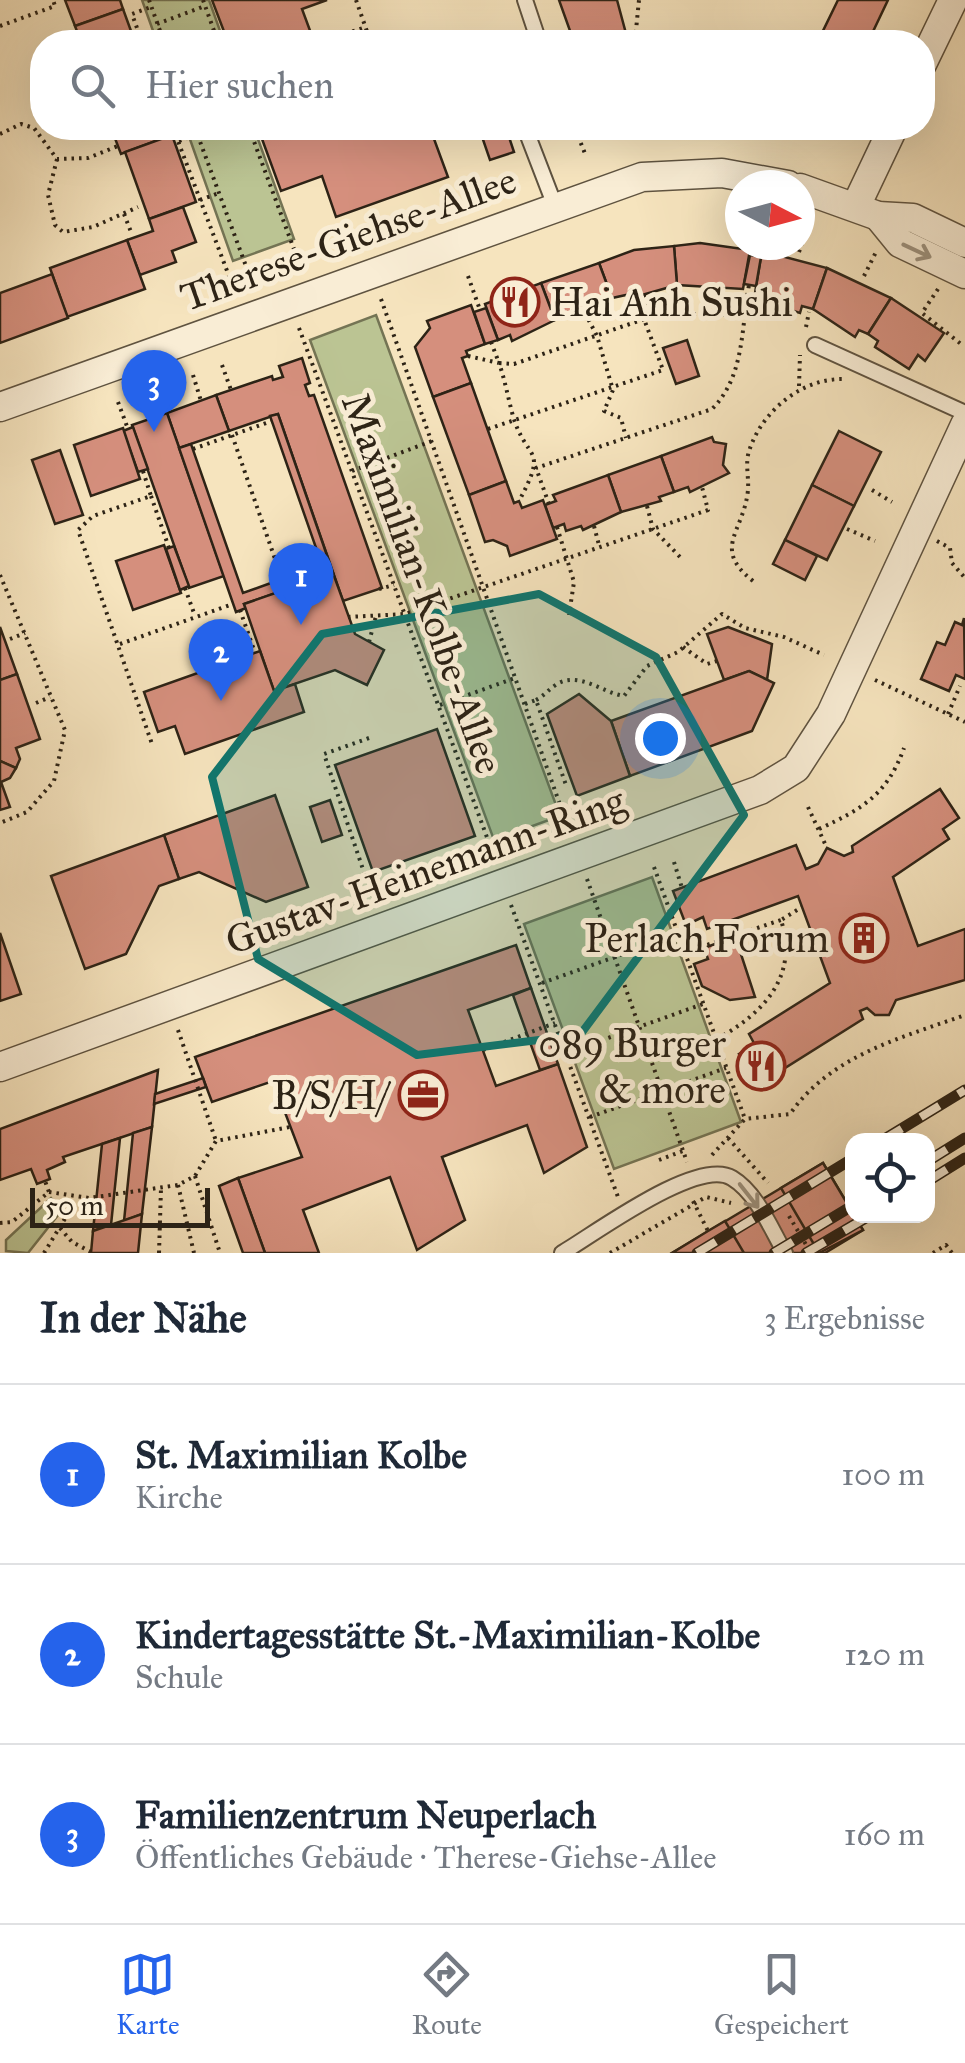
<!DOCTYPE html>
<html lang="de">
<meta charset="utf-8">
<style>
body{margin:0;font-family:"IM FELL Great Primer",serif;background:#f6f6f7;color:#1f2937}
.controls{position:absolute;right:30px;bottom:30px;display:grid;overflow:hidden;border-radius:20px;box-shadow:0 10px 40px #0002}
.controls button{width:90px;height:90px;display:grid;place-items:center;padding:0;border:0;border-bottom:2px solid #e0e1e3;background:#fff;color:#1f2937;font:50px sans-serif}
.compass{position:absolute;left:725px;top:170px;width:90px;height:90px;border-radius:50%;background:#fff;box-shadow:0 10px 40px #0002;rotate:96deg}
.scale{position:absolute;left:30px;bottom:25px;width:180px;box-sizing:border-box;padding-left:10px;border:5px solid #2d2316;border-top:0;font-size:28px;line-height:35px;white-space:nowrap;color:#2d2316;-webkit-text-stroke:8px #f9edd5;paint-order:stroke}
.you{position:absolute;left:660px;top:738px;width:35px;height:35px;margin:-25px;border:8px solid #fff;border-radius:50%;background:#1a73e8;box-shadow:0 0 0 15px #1a73e833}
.badge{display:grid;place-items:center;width:65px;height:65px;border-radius:50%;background:#2563eb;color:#fff;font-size:32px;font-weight:700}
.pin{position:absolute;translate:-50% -82px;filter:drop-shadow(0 2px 5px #0008)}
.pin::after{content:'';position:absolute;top:52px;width:35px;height:30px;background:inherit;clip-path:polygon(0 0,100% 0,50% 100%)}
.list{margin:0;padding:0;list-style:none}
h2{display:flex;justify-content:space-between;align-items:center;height:130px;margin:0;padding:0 40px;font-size:42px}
h2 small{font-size:32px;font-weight:400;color:#747a83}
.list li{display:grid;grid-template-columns:65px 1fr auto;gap:30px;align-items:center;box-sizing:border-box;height:180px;padding:0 40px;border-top:2px solid #e0e1e3}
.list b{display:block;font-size:38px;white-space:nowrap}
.list p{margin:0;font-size:32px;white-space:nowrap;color:#747a83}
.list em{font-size:32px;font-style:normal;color:#747a83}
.icon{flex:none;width:55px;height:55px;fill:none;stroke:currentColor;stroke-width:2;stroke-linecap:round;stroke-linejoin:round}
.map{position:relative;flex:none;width:965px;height:1253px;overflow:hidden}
.search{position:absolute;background:#fff;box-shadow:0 10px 40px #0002;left:30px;right:30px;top:30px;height:110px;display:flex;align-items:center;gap:25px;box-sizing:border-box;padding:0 35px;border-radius:40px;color:#747a83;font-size:38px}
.sheet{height:670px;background:#fff}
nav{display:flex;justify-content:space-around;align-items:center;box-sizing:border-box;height:140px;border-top:2px solid #e0e1e3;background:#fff;font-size:28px;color:#747a83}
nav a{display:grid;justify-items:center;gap:5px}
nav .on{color:#2563eb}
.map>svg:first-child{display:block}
.green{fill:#bbc493;stroke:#747454;stroke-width:2.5}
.building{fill:#d58f7d;stroke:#2d2316;stroke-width:2.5}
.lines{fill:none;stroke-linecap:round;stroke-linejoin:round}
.service-casing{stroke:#5f5340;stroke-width:18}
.minor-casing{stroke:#5f5340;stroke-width:31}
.path{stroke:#2d2316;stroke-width:4;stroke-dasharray:2.5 5;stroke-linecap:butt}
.service{stroke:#f9edd5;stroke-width:14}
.minor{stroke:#f9edd5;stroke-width:28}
.rail-casing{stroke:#2d2316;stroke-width:11}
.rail{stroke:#f9edd5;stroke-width:8;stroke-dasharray:22;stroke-linecap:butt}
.oneway{stroke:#9d927f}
.marked{fill:#0f766e;fill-opacity:0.2;stroke:#0f766e;stroke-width:8;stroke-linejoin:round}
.labels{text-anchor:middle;stroke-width:10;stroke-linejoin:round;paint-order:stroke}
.street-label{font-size:40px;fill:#2d2316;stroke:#f9edd5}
.poi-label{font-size:40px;fill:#2d2316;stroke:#f9edd5;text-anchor:end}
</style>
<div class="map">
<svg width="965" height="1253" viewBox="0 0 965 1253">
<rect width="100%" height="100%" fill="#f6e4be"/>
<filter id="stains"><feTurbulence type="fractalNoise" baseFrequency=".002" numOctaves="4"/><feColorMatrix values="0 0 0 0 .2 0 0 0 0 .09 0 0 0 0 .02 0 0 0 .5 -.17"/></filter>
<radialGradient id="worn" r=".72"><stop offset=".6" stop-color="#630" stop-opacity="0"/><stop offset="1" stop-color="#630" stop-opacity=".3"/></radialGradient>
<g class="green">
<path d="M142,0H209L224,42H157Z"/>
<path d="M186,128H254L294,239L233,261Z"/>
<path d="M376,315L560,816L494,840L310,340Z"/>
<path d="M652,877L741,1122L614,1169L524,924Z"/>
<path d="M51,1198L62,1210L28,1253L6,1251V1240Z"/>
</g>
<g class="building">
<path d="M65,0H120L123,9L75,26Z"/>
<path d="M212,0H327L302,9L312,36L295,42H228Z"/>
<path d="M559,0H617L628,41L574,42Z"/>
<path d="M838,0H888L868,42H837L821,35Z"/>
<path d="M123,9L135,42H81L75,26Z"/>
<path d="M702,34L746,39L754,42H693L702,41Z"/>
<path d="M111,128H166L169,136L121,154Z"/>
<path d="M258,128H430L448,177L336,217L322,176L281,191Z"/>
<path d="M479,128H506L514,152L490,160Z"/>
<path d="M172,135L196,202L149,219L125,152Z"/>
<path d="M183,207L196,242L172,251L176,262L140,275L127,240L153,231L149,219Z"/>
<path d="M127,240L145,289L67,317L50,268Z"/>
<path d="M700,243L750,250L743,289L677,285L674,246Z"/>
<path d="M674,246L677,285L628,299L626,295L612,298L599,263L634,250Z"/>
<path d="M762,251L827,268L813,309L802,306L800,313L764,302L765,295L755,293Z"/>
<path d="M750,255L761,257L756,286L744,284Z"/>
<path d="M599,263L612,298L598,303L600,307L555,320L541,283Z"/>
<path d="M827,268L891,298L868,334L859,330L855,337L813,309Z"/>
<path d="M52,274L68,318L0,343V293Z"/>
<path d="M541,283L555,320L512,341L510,335L498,340L485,304Z"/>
<path d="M891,298L944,333L925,361L918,355L909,369L875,347L878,341L868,334Z"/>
<path d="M471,305L485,344L466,351L468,356L462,358L471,383L433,397L415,347L430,328L427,321Z"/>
<path d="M486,308L498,340L485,344L474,312Z"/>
<path d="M687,340L699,376L676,384L663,348Z"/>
<path d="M302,358L310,383L305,385L309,396L314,395L382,588L343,601L278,414L229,431L216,395L272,376L273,380L283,377L279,366Z"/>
<path d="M471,383L506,481L469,495L433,397Z"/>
<path d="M216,395L229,431L179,448L167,413Z"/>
<path d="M167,413L224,576L189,588L132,425Z"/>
<path d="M278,414L333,573L244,604L246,608L236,612L179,448L191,444L243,593L282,579L322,565L270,416Z"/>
<path d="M133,427L148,469L138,472L123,431Z"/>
<path d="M123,428L140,479L91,496L74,445Z"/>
<path d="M839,431L881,452L854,506L812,485Z"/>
<path d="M712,437L714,442L726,444L723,465L729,473L690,492L688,487L674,492L661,456Z"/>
<path d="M60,450L83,515L55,524L32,460Z"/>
<path d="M661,456L674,492L659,497L661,501L621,512L608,475Z"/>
<path d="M608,475L621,512L583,530L581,526L566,531L564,524L553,528L545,505L556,501L553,495Z"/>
<path d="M506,481L514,503L519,501L522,508L543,500L557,539L510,556L507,546L493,540L485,542L469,495Z"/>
<path d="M812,485L854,506L827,560L785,540Z"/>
<path d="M785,540L817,556L805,580L773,564Z"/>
<path d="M164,545L181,593L133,610L116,561Z"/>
<path d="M174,546L189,586L180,590L166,549Z"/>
<path d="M333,573L355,634L384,650L367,685L335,670L274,691L244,604Z"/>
<path d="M964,618L965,679L956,675L949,691L921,679L937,642L945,645L955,622L962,625Z"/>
<path d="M0,627L17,674L0,680Z"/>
<path d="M728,627L772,644L767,680L749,671L724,680L707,634Z"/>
<path d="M260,651L274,691L295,684L304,712L185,754L175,726L158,732L144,692Z"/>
<path d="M749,671L774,683L752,731L630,776L611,721Z"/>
<path d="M17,674L40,739L16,748L20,759L16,768L0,761V680Z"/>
<path d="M579,694L611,721L630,776L577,796L547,714Z"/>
<path d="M437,729L475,836L373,872L335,765Z"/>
<path d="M0,761L16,768L10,778L1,782L10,807L0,810Z"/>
<path d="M940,789L959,818L943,829L949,839L893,877L918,946L965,929V980L896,1000L889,1015H875L867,1008L860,1011L863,1019L758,1085L739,1054L755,1045L749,1034L830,983L798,896L707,929L703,917L686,925L673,891L796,845L806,869L818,864L827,848L844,856L853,852L852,846Z"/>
<path d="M275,795L308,887L266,902L199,872L179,879L164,835Z"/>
<path d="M330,800L342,835L322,842L310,807Z"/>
<path d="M164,835L179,879L159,886L126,954L85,969L51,876Z"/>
<path d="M0,933L21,994L0,1001Z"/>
<path d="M715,944L716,949L738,945L755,997L730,1000L702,986L694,964L708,959L704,948Z"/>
<path d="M516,945L531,988L468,1010L496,1086L558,1064L587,1147L544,1173L527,1125L442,1157L465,1220L417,1250L390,1177L303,1210L319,1253H265L238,1178L302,1157L273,1081L212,1102L195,1057Z"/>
<path d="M531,988L558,1064L540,1070L513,995Z"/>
<path d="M158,1070L152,1127L63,1157L65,1162L47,1170L50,1179L37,1184L31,1169L0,1180V1129Z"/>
<path d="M203,1078L206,1087L154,1104L155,1094Z"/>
<path d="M152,1127L142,1214L124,1221L133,1133Z"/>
<path d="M120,1138L111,1225L93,1231L102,1144Z"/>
<path d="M823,1163L863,1230L825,1253H672Z"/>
<path d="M823,1163L863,1230L819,1253L781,1188Z"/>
<path d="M238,1178L265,1253H243L219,1186Z"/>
<path d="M142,1214L138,1253H91L93,1231Z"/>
<path d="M725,1221L744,1253H672L708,1231Z"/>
</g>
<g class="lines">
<g class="service-casing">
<g id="service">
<path d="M525,0L536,33L529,42"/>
<path d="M525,128L555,206"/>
<path d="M815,345L965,413"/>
<path d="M562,1253C596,1233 698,1157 732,1178C757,1193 771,1229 785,1253"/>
</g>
</g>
<g class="minor-casing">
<g id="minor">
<path d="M922,64L953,0"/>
<path d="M800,188L878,216L913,218L965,243"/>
<path d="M856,206L893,128"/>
<path d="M878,216L900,243L965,274"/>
<path d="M0,407L642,177L722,173L788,185"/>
<path d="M0,1067L760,790L796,768L831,714L965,425"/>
</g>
</g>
<g class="path">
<path d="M149,0L164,42"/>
<path d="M203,0L218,42"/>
<path d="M356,0L370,40"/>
<path d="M157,24L205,6"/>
<path d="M0,26L55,6L53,0"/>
<path d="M635,40L639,0"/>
<path d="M324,41L366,27"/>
<path d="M142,42L132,14L151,7"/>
<path d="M173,128L232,284"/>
<path d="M195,128L250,277"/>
<path d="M249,128L298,260"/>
<path d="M659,128L661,137"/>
<path d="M166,129L169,128"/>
<path d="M725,129L726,128"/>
<path d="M0,134L21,124L34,128L57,159L88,158L118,146"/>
<path d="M578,136L586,156"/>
<path d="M179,141L198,134"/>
<path d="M57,159L48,195L55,225L63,232L93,227L138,207"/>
<path d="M200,200L219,193"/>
<path d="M124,214L131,232"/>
<path d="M799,252L808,225"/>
<path d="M755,256L757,245"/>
<path d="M468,276L480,310"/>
<path d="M864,276L876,252"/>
<path d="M938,289L922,313L961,344"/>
<path d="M644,295L650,317"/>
<path d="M381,299L570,833"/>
<path d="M585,313L597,336L613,390L604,411L621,418L626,438"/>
<path d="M709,313V290"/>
<path d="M806,327L809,312"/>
<path d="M299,328L495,859"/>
<path d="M491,342L499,363L514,364L650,317L709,313L743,317"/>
<path d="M468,356L499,363C505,380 508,398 513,416C527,463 549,445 519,501"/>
<path d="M222,365L231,390"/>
<path d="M193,375L201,401"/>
<path d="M799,386L800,355"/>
<path d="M142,394L149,416"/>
<path d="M118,402L128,429"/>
<path d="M488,429L663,370L644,319"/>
<path d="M232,435L282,579"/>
<path d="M193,449L272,421"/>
<path d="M143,471L151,496L93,516L78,530L152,744"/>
<path d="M352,471L432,441"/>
<path d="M872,490L892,502"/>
<path d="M151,496L169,548"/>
<path d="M549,504L536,468L712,409C745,376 741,328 749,285"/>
<path d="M647,506L653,529L683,560"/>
<path d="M594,526L599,545"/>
<path d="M557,527L574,582L569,615"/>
<path d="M847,529L875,541"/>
<path d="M937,541L950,548L952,563L965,578"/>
<path d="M0,575L65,730L54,781L27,812L0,823"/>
<path d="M753,581C711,548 744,532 748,490C749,477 745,464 749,451C762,411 801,379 842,379"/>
<path d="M185,588L195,616"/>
<path d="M379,589L394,585"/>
<path d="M240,610L255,653"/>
<path d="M348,617L405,614L708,510L702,487"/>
<path d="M10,639L25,633"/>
<path d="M369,642L376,616"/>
<path d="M120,644L233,604"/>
<path d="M683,647L707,664L717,661"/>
<path d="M875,680L965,722"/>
<path d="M536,700C544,696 549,689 557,684C579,671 603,693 624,696L647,666L678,652L722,614L745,628L784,637L824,655"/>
<path d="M36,703L50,697"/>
<path d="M525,704L536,700L566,785"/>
<path d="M440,705L515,678"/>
<path d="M948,714L960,686"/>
<path d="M369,738L324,754L373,899"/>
<path d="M808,807L827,848"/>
<path d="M819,829C862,809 887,795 904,748"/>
<path d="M674,862L682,888"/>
<path d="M654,867L745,1119"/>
<path d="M587,879L687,1162"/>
<path d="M511,905L618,1197"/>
<path d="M686,952L781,920"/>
<path d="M542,983L679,934"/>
<path d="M178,1030L216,1141"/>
<path d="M717,1039C764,1013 799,976 781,920L802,907"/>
<path d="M483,1050L555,1023"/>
<path d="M566,1053L703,1004"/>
<path d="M590,1117L726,1068"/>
<path d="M728,1138L768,1183"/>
<path d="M712,1155L745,1119L790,1114C831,1055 901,1038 965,1015"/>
<path d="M659,1160L683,1151"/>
<path d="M195,1176L220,1253"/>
<path d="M178,1185L194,1253"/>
<path d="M49,1192L89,1198L178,1185L195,1176L216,1141L290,1127"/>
<path d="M693,1201L708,1231"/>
<path d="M789,1216L811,1253"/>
<path d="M0,1223L12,1222L49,1192L45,1181"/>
<path d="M60,1228L72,1242L91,1252"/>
<path d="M44,1253L69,1212L87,1200"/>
<path d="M159,1253L161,1188"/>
<path d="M610,1253L706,1197L731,1203"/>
<path d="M933,1253L946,1245L952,1253"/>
</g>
<use href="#service" class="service"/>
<use href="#minor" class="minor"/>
<g class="rail-casing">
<g id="rail">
<path d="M883,1140L965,1090"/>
<path d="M928,1161L965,1138"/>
<path d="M928,1181L965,1158"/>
<path d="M697,1253L852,1159"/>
<path d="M774,1253L852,1206"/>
<path d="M806,1253L869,1216"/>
</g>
</g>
<use href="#rail" class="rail"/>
</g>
<defs><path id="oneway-shaft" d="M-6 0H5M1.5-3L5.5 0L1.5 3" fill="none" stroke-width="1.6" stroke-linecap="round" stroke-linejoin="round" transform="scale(2.5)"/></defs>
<g class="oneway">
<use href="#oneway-shaft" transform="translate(917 251) rotate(25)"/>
<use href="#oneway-shaft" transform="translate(749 1196) rotate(52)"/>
</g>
<path class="marked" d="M539,594L656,657L744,815L580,1035L417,1055L258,959L212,777L322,634Z"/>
<defs>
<g id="restaurant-ring" transform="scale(2.5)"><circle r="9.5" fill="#f9edd5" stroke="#8f2418" stroke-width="1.5"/><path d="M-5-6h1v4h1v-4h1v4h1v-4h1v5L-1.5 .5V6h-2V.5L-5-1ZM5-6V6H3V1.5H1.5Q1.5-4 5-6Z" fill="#8f2418"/></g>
<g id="building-ring" transform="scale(2.5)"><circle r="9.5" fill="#f9edd5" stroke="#8f2418" stroke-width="1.5"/><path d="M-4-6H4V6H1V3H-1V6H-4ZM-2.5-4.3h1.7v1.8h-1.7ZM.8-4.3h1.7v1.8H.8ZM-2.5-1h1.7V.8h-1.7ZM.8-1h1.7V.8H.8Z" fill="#8f2418"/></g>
<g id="office-ring" transform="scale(2.5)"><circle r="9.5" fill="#f9edd5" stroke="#8f2418" stroke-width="1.5"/><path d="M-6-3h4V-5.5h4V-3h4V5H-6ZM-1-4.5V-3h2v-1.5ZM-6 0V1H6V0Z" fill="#8f2418"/></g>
</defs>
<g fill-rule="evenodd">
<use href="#restaurant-ring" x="515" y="302"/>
<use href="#building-ring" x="864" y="938"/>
<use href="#restaurant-ring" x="761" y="1066"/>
<use href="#office-ring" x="423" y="1095"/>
</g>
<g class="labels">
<g class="street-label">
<text transform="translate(348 238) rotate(-20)" y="14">Therese-Giehse-Allee</text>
<text transform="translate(423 583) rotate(70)" y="14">Maximilian-Kolbe-Allee</text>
<text transform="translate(425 870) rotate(-20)" y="14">Gustav-Heinemann-Ring</text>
</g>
<g class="poi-label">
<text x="550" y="316" text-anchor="start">Hai Anh Sushi</text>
<text x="829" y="952">Perlach Forum</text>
<text x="726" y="1057">089 Burger<tspan x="726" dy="46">&amp; more</tspan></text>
<text x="388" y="1109">B/S/H/</text>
</g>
</g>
<rect width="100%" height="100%" filter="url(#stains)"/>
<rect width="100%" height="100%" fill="url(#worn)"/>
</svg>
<div class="controls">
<button><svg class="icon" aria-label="locate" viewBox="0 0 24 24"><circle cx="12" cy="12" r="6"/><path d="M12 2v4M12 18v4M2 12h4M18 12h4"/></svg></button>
</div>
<svg class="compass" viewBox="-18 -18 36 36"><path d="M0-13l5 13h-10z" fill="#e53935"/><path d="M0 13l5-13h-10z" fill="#747a83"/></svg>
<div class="scale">50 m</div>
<div class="you"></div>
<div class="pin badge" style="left:301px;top:625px">1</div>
<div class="pin badge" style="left:221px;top:701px">2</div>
<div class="pin badge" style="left:154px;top:432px">3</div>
<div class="search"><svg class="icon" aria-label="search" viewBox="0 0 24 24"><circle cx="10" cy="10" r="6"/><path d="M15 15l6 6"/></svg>Hier suchen</div>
</div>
<section class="sheet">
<h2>In der Nähe<small>3 Ergebnisse</small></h2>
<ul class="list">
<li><span class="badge">1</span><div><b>St. Maximilian Kolbe</b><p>Kirche</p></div><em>100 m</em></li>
<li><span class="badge">2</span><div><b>Kindertagesstätte St.-Maximilian-Kolbe</b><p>Schule</p></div><em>120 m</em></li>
<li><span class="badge">3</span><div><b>Familienzentrum Neuperlach</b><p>Öffentliches Gebäude · Therese-Giehse-Allee</p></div><em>160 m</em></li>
</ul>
</section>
<nav>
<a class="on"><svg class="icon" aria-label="map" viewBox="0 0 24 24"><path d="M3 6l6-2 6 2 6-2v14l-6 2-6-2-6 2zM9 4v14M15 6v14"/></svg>Karte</a>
<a><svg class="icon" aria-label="directions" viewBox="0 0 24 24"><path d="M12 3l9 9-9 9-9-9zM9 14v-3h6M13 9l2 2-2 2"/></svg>Route</a>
<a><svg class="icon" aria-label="saved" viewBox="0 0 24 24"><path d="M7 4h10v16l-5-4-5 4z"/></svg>Gespeichert</a>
</nav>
